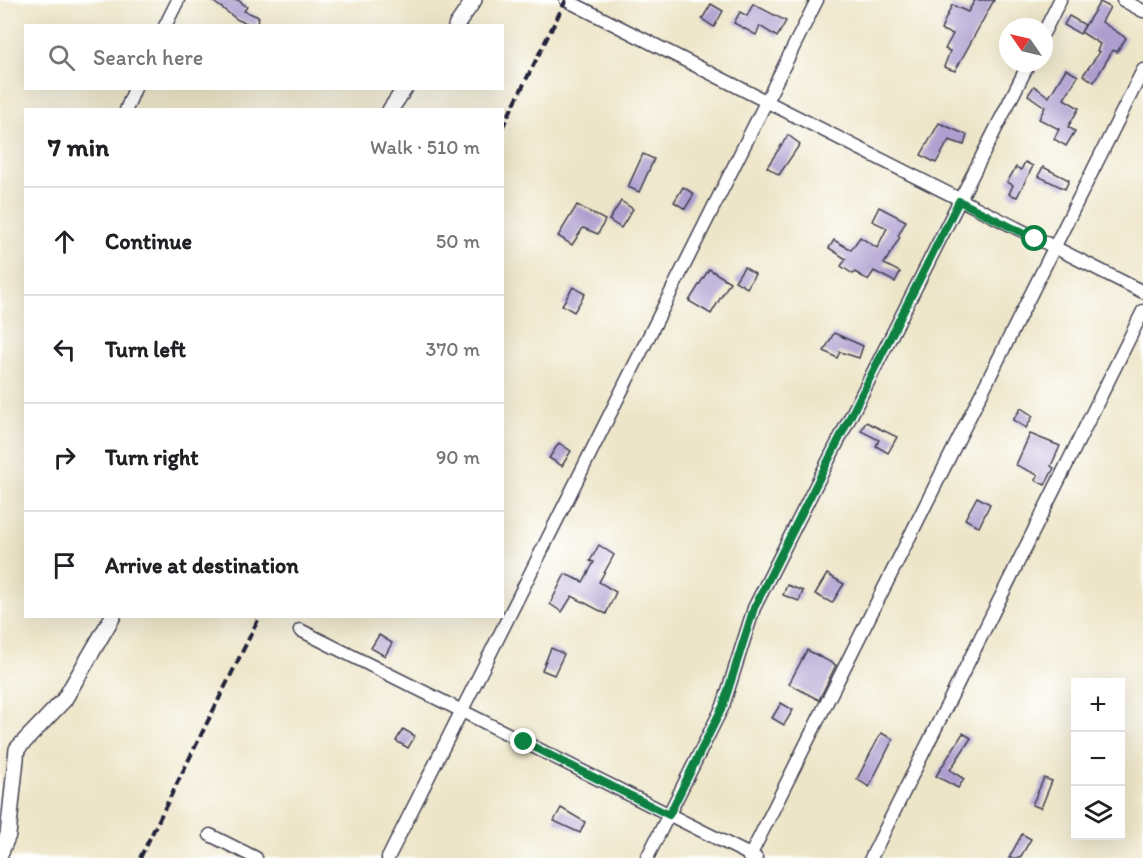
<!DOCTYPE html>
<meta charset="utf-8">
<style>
body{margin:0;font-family:Itim,sans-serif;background:#f2f2f2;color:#202124}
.controls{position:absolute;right:18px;bottom:18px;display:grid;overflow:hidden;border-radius:0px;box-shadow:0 6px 24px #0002}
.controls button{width:54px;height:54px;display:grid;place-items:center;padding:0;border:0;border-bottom:2px solid #e0e0e0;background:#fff;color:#202124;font:30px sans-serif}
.compass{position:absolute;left:999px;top:18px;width:54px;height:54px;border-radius:50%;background:#fff;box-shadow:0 6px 24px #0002;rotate:304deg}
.stop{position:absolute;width:18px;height:18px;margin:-14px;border:4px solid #0b8043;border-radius:50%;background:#fff}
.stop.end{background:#0b8043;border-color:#fff;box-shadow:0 2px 6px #0008}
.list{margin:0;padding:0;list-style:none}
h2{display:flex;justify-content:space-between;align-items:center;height:78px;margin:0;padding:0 24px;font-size:26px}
h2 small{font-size:20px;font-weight:400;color:#757577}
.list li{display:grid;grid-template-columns:39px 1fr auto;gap:18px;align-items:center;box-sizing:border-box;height:108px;padding:0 24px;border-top:2px solid #e0e0e0}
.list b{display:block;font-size:22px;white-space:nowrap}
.list em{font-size:20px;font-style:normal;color:#757577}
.icon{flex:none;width:33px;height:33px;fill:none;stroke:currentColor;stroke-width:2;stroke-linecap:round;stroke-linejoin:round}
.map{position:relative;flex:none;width:1143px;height:858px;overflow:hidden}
.search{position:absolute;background:#fff;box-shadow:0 6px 24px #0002;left:24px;top:24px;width:480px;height:66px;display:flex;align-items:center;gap:15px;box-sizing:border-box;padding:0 21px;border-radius:0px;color:#757577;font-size:22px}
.panel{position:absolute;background:#fff;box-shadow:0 6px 24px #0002;left:24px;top:108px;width:480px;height:510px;border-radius:0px}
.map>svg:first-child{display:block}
.building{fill:#ad9ecf}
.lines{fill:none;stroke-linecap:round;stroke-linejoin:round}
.minor-casing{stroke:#403f50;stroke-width:15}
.tertiary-casing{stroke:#403f50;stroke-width:18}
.minor{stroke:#fff;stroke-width:12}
.tertiary{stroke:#fff;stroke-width:15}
.rail{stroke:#22223b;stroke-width:4;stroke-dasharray:9 4.5;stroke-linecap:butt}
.route{stroke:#0b8043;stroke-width:8}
</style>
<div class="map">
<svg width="1143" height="858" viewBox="0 0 1143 858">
<rect width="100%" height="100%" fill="#fff"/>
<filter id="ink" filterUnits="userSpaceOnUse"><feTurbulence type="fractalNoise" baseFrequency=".0167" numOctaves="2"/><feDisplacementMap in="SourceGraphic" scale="12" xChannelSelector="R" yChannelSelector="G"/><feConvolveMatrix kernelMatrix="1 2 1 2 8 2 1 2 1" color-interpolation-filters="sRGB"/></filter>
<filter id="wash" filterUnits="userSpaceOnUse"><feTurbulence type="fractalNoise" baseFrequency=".008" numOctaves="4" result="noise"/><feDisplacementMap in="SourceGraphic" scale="24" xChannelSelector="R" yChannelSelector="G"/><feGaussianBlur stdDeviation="1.35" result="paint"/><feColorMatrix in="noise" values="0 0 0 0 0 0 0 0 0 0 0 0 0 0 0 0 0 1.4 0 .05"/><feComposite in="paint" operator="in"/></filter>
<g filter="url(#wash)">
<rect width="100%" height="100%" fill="#ede5c7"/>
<g id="blocks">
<g class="building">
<path d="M211,0H238L247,7L244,11L259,17L256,26L238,20Z"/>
<path d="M975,0H994L955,71L944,67L950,51L945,49L953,34L941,30L944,22L952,5L968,12Z"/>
<path d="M1100,2L1110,7L1102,22L1126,38L1117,52L1113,50L1094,82L1083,75L1100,52L1097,51L1100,44L1081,32Z"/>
<path d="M711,4L723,11L714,27L702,19Z"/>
<path d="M753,4L786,21L777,37L760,26L756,35L734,23L740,12L747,16Z"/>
<path d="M1069,16L1085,25L1080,34L1064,25Z"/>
<path d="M1066,69L1078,76L1064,99L1079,108L1068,127L1075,131L1066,146L1054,139L1059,129L1039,119L1045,107L1028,95L1034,86L1049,97Z"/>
<path d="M939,123L967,135L964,145L949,140L936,163L921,155Z"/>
<path d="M788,135L800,144L779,175L767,167Z"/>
<path d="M643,154L654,159L639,192L628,187Z"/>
<path d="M1025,162L1033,166L1017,197L1009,194L1013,185L1007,182L1016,167L1021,170Z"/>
<path d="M1043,167L1069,180L1065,189L1038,176Z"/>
<path d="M683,187L694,194L685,209L674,202Z"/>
<path d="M621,201L633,209L621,228L609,220Z"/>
<path d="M577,205L605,220L598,234L583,228L572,245L558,236Z"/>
<path d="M879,207L906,221L898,236L900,237L884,264L900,272L895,282L874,271L868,280L855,272L853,274L841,266L846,259L829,248L834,240L851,250L860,237L877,248L887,228L872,221Z"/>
<path d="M744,267L755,274L747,288L735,281Z"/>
<path d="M709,269L730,282L711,314L689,301Z"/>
<path d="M573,287L585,294L574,312L562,305Z"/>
<path d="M834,333L863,346L859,358L840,352L837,358L824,351Z"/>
<path d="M1021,408L1033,416L1026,428L1013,420Z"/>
<path d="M866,422L897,437L888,453L876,446L879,440L861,431Z"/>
<path d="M1030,434L1060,446L1051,466L1054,468L1045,485L1035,480L1038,475L1016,465Z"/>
<path d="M559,443L571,451L562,466L549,458Z"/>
<path d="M977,497L990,504L979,527L965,519Z"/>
<path d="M599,545L614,555L599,582L616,592L606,614L572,596L562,612L550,604L565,574L583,582L594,562L590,561Z"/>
<path d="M827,574L844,584L832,603L815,594Z"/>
<path d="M787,585L803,591L799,601L783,595Z"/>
<path d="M379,635L392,643L385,656L371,648Z"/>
<path d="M551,648L564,654L554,675L542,670Z"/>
<path d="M807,650L836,665L819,700L789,684Z"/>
<path d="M781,703L793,710L784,725L772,718Z"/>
<path d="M403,729L415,736L408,748L396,741Z"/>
<path d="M881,733L893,739L869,787L857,779Z"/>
<path d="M963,733L971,738L950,770L964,779L958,788L936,776Z"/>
<path d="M1044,778L1052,781L1041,808L1032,805Z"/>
<path d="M561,808L585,822L580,833L554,821Z"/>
<path d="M1022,834L1031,839L1020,858H1009Z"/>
</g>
</g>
</g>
<g filter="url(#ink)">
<use href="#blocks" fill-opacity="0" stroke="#403f50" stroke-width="1.5"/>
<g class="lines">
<g class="minor-casing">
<g id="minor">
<path d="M566,0L1143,292"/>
<path d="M1123,0L1143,11"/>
<path d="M165,26L178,0"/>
<path d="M1044,32L1060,0"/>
<path d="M126,110L135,88"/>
<path d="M300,630L756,858"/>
<path d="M210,835L256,858"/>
<path d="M388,858L817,0"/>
<path d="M647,858L723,706L754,608L1029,63"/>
<path d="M749,858L1143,70"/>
<path d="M871,858L1143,311"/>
</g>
</g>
<g class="tertiary-casing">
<g id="tertiary">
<path d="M456,26L474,0"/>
<path d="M390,110L405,88"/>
<path d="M0,854L8,835L17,749L64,700L113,616"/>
</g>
</g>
<use href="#minor" class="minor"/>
<use href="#tertiary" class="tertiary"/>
<g class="rail">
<path d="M502,128L566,0"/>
<path d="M140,858L260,616"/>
</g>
</g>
</g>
<g class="lines" filter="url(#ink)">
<path class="route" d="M524,742L669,815L723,706L754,608L959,201L1035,239"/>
</g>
</svg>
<div class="controls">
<button>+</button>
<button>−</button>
<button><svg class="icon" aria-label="layers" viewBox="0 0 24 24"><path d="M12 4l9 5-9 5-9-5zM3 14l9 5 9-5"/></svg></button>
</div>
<svg class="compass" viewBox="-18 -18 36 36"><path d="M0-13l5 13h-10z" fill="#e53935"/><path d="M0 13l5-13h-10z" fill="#757577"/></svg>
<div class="stop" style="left:1035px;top:239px"></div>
<div class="stop end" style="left:524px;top:742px"></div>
<div class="search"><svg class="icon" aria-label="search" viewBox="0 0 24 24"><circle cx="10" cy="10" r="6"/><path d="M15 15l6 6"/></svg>Search here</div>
<section class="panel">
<h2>7 min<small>Walk · 510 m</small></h2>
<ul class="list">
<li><svg class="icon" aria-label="ahead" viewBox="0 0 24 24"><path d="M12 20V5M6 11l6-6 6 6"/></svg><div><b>Continue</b></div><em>50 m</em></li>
<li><svg class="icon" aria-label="left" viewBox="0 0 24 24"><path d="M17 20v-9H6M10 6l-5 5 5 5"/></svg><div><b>Turn left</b></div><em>370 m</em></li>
<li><svg class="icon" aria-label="right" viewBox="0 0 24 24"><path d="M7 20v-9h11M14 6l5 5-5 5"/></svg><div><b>Turn right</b></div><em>90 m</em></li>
<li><svg class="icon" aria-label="arrive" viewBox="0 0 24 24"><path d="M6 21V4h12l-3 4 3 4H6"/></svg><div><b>Arrive at destination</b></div></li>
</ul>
</section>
</div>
